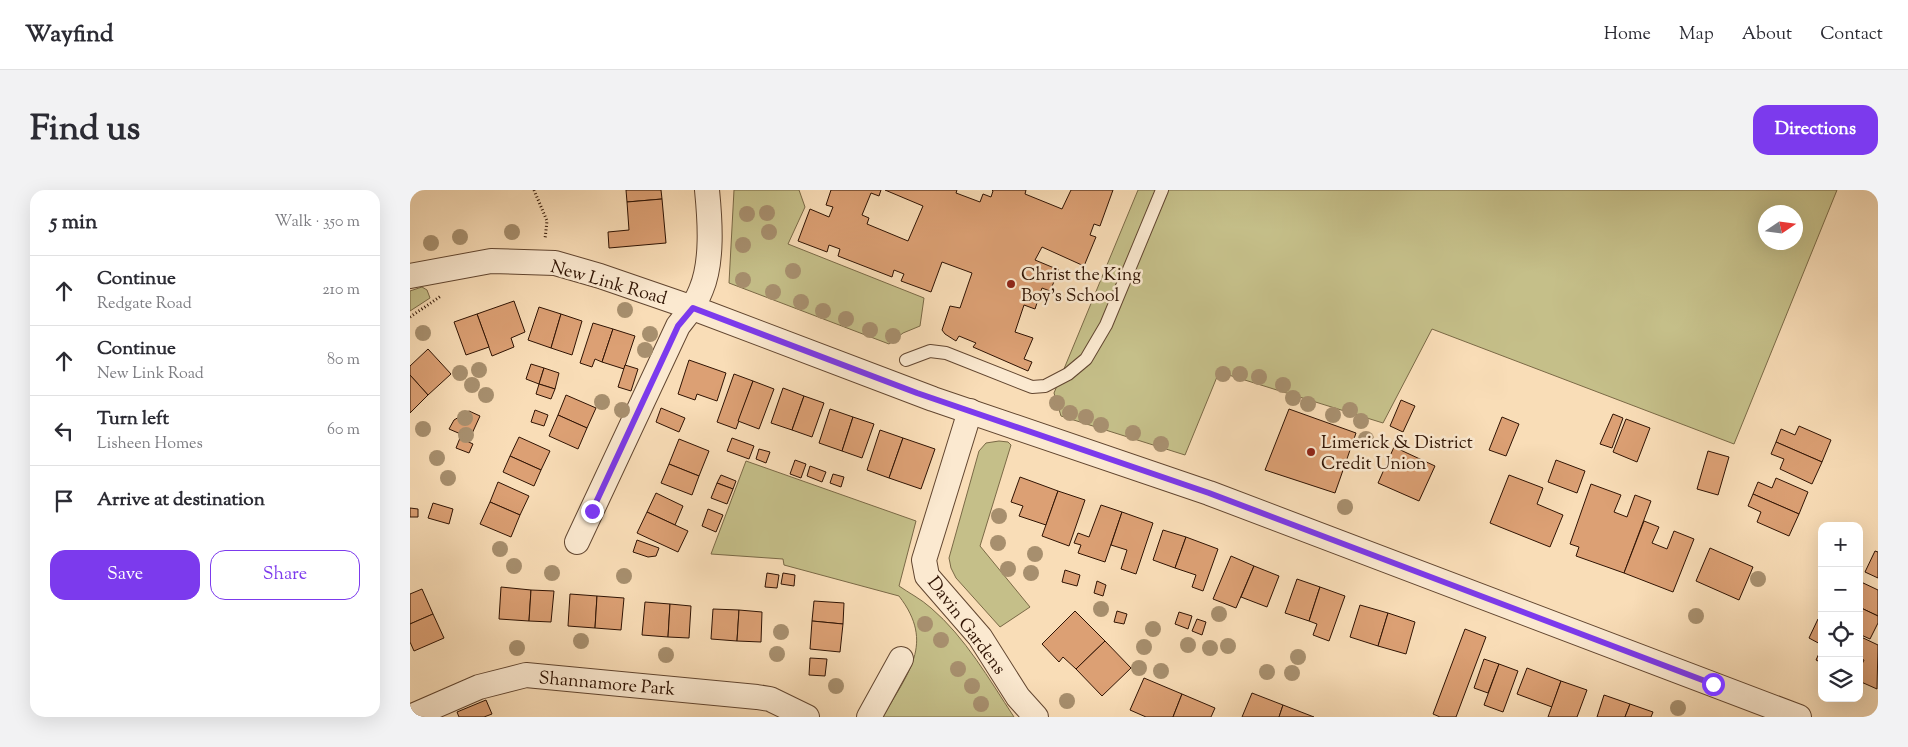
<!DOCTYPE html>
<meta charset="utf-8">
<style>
body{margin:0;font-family:"Sorts Mill Goudy",serif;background:#f2f2f3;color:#2b2b33}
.controls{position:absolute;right:15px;bottom:15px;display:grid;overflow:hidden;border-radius:10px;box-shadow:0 5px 20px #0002}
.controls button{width:45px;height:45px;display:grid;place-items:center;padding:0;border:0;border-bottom:1px solid #e1e1e2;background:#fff;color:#2b2b33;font:25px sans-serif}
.compass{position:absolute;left:1348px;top:15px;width:45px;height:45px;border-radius:50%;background:#fff;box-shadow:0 5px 20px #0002;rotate:77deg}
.stop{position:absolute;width:15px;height:15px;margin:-11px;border:4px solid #7c3aed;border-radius:50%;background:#fff}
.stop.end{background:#7c3aed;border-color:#fff;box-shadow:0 1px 5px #0008}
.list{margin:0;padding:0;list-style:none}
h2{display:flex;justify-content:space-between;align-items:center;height:65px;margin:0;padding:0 20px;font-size:21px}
h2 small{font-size:16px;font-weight:400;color:#7c7c81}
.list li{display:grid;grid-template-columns:32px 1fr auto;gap:15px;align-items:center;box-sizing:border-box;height:70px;padding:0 20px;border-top:1px solid #e1e1e2}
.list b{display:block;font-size:19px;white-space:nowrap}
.list p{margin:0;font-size:16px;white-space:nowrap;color:#7c7c81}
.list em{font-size:16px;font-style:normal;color:#7c7c81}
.actions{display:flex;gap:10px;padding:15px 20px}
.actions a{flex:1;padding:11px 0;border:1px solid #7c3aed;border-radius:15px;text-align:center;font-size:18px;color:#7c3aed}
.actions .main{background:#7c3aed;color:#fff}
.icon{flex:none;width:28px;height:28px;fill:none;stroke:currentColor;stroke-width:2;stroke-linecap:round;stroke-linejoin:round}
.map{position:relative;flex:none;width:1468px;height:527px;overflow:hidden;border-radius:15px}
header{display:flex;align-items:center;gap:30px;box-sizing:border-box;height:70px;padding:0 25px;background:#fff;border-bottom:1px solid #e1e1e2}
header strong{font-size:24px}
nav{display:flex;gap:28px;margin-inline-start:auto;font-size:18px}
.intro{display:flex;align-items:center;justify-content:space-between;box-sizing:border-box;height:120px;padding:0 30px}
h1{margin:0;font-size:35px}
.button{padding:12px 22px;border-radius:15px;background:#7c3aed;color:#fff;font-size:18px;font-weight:700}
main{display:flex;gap:30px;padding:0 30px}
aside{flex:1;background:#fff;border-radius:15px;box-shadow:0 5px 20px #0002}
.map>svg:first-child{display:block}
.green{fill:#c5bf89;stroke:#7a6946;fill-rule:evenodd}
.building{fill:#dca074;stroke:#2f1303}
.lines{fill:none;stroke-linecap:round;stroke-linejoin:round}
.service-casing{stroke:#624630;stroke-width:14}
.minor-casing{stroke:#624630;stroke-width:26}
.path{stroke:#2f1303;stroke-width:3;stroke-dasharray:1 2.5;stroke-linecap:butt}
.service{stroke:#fbe9d0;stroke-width:12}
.minor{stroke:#fbe9d0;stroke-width:24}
.tree{fill:#a78f6e}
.route{stroke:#7c3aed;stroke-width:6}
.poi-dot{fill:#8f2418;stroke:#fbe9d0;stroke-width:2}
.labels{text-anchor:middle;stroke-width:5;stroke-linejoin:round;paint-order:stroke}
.poi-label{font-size:18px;fill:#2f1303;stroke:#fbe9d0;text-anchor:start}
.street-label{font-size:18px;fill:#2f1303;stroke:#fbe9d0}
</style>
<header>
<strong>Wayfind</strong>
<nav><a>Home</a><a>Map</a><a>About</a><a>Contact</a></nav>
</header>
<div class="intro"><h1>Find us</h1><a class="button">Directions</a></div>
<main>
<aside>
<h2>5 min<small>Walk · 350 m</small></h2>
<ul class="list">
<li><svg class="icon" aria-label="ahead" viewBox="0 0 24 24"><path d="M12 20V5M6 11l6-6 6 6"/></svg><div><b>Continue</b><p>Redgate Road</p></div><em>210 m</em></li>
<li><svg class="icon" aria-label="ahead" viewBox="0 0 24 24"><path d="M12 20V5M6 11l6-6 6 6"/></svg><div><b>Continue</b><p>New Link Road</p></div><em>80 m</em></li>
<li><svg class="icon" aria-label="left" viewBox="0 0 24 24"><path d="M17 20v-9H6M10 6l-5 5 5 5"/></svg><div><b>Turn left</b><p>Lisheen Homes</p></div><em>60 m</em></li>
<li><svg class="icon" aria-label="arrive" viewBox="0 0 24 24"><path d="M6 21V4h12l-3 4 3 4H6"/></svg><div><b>Arrive at destination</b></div></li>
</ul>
<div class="actions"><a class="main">Save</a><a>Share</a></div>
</aside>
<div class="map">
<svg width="1468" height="527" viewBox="0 0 1468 527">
<rect width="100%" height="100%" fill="#f9ddb7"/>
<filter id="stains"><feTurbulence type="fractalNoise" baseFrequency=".004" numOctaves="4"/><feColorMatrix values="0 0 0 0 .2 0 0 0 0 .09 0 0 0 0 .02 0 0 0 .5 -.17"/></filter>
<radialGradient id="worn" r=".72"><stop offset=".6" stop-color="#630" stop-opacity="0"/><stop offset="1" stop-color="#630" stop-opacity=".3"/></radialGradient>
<g class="green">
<path d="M324,0H389L395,17L378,54L514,108L510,136L493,143L479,154L319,93Z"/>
<path d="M728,0H1427L1324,254L1022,139L973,233L809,182L775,265L651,226L644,203ZM1356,22H1386V52H1356Z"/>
<path d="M12,97L17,100L20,108L0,121V101Z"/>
<path d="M589,251L598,252L601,255L570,356L620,417L590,437L546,388L541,378L539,368L569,261L576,253Z"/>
<path d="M336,271L506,331L489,396C499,403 511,409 521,418C555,447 579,489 604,527H473C497,483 526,454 489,406L374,375L373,369L301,364Z"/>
</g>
<g class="building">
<path d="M216,0H251L252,9L217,12Z"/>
<path d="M421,0H471L469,6L461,3L452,25L459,28L457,34L498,51L513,16L475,0H547L546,3L570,12L573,4L581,7L583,1L582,0H616L615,4L652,19L661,0H703L690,36L684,34L680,45L686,47L674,76L632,57L625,70L649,80L640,101L632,98L625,119L614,115L605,142L623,148L614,169L622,172L618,181L563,157L566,153L549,146L546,151L535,144L532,140L540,116L550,118L562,83L532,72L521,102L491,91L494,84L484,80L482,87L428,66L430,59L419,55L417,62L388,51L400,19L419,27L423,17L416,15Z"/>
<path d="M252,9L256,53L199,58L198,42L219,40L217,12Z"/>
<path d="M104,111L115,142L101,148L104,157L82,166L67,124Z"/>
<path d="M129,117L151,124L141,158L118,150Z"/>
<path d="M67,124L79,157L56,165L44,132Z"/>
<path d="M151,124L172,131L162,165L141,158Z"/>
<path d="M183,133L203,139L192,172L185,169L182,177L170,173Z"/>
<path d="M203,139L225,146L214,179L192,172Z"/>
<path d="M18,159L41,184L18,205L0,185V176Z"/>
<path d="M279,170L316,183L307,211L287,204L285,210L268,204Z"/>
<path d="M121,174L134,178L129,194L116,189Z"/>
<path d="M215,175L228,179L221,201L208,197Z"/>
<path d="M134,178L149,183L145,199L129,194Z"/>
<path d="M324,184L343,191L326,239L307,232Z"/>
<path d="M0,185L18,205L0,223Z"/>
<path d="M343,191L364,199L349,239L328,231Z"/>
<path d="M129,194L145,199L141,209L126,204Z"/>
<path d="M373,198L394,206L382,240L361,233Z"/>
<path d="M156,205L186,218L177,238L148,225Z"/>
<path d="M394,206L414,213L402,247L382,240Z"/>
<path d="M991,210L1005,216L993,242L980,236Z"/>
<path d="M251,218L275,228L269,242L246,232Z"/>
<path d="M420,219L443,227L432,261L409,253Z"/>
<path d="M879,219L946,243L925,303L855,280Z"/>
<path d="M125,220L138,225L134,236L121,232Z"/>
<path d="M59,221L70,226L60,248L39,239L44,230Z"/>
<path d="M1203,224L1213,228L1202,258L1190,254Z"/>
<path d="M148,225L177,238L168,259L139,246Z"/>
<path d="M443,227L464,234L452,268L432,261Z"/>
<path d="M1092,227L1109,234L1096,266L1079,260Z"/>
<path d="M1216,229L1240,238L1227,272L1203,262Z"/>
<path d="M1389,236L1421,250L1412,272L1366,252L1371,239L1385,245Z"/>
<path d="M470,240L493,248L479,288L457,280Z"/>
<path d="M109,247L140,261L131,280L100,266Z"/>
<path d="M50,248L63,254L59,263L46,258Z"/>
<path d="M322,248L344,256L339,269L317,261Z"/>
<path d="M493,248L525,259L511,299L479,288Z"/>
<path d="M269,249L299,261L289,286L259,274Z"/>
<path d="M1366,252L1412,272L1402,294L1370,279L1374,269L1361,264Z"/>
<path d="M984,257L1025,276L1009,311L968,293Z"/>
<path d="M349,259L360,262L356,273L346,269Z"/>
<path d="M1298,261L1319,267L1308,305L1287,299Z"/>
<path d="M100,266L131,280L124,296L93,282Z"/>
<path d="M385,270L396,274L391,288L380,284Z"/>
<path d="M1146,270L1175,281L1167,303L1138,292Z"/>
<path d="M259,274L289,286L282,305L251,293Z"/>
<path d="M400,276L416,282L412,292L397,286Z"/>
<path d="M423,284L434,287L431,297L420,293Z"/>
<path d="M311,285L326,291L323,299L307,293Z"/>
<path d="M1099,285L1133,298L1127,314L1153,325L1140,357L1080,333Z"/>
<path d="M610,287L648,301L636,335L609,326L613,316L601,312Z"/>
<path d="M1366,288L1398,302L1389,324L1343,304L1348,292L1362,298Z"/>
<path d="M88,292L119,306L110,325L80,312Z"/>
<path d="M307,293L323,299L317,314L301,308Z"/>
<path d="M1181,294L1211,305L1204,322L1217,327L1225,305L1241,311L1214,383L1166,366L1169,357L1160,354Z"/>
<path d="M648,301L675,310L659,356L632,346Z"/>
<path d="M246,303L273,316L265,335L237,322Z"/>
<path d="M1343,304L1389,324L1379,346L1347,332L1351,322L1338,316Z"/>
<path d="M80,312L110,325L101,347L70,334Z"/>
<path d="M23,313L43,319L39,334L18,328Z"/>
<path d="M691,315L712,322L695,372L668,363L671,355L664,353L668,343L679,347Z"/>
<path d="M0,318L8,319V327H0Z"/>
<path d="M298,319L313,325L306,342L292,336Z"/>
<path d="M237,322L278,341L268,362L227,343Z"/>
<path d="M712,322L743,333L726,384L711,379L717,360L701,355Z"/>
<path d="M1234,331L1249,337L1242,353L1257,359L1264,341L1284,349L1263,402L1214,383Z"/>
<path d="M753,340L776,347L765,378L743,370Z"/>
<path d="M776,347L808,359L793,401L782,397L786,385L765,378Z"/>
<path d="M227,350L249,358L246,366L238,367L223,362Z"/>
<path d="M1300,358L1343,377L1329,410L1286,391Z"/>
<path d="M1465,361L1468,362V388L1455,382Z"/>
<path d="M821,366L844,376L826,418L803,409Z"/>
<path d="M844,376L869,386L857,417L831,407Z"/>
<path d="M655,380L670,385L667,396L652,392Z"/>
<path d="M357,383L369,385L367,398L355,397Z"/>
<path d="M373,383L385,385L384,396L371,394Z"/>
<path d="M887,389L910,397L899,431L875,423Z"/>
<path d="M687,391L696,395L693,406L684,403Z"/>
<path d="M1449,391L1468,400V426L1449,417Z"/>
<path d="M91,397L121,400L119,431L89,429Z"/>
<path d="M910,397L935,406L919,451L903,445L907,434L899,431Z"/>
<path d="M12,399L23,424L0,434V404Z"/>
<path d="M121,400L144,401L141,432L119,431Z"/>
<path d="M160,404L187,406L185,438L158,436Z"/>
<path d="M187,406L214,408L211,440L185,438Z"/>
<path d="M404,411L434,413L433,434L402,431Z"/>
<path d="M235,412L260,414L258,447L232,445Z"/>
<path d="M260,414L281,416L279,448L258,447Z"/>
<path d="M950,415L978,423L968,456L940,447Z"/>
<path d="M1449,417L1468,426V433L1460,449L1449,444Z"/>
<path d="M303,419L329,420L327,451L301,449Z"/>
<path d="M329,420L352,422L351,452L327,451Z"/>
<path d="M665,421L695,451L666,479L653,467L649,472L632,454Z"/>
<path d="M707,421L717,424L714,434L704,432Z"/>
<path d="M769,422L782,426L778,439L765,434Z"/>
<path d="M978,423L1005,432L996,464L968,456Z"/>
<path d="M23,424L34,448L4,461L0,452V434Z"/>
<path d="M787,429L796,432L792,445L782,441Z"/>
<path d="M1408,429L1412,431V455L1399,448Z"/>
<path d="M402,431L433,434L430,462L400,459Z"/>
<path d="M1055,439L1076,447L1046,527H1030L1023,524Z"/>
<path d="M1449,446L1468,455L1467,499L1449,491V480L1454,470L1449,468Z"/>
<path d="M695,451L721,478L692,506L666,479Z"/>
<path d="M1412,457V473L1406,470Z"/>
<path d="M400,468L417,469L415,486L399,485Z"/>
<path d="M1074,469L1089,474L1078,503L1064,498Z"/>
<path d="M1089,474L1108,481L1093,522L1074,515Z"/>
<path d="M1117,478L1151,491L1142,517L1107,504Z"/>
<path d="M734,488L772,504L763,527H736L720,520Z"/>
<path d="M1151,491L1177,500L1167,527H1138Z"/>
<path d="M842,503L873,515L869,527H832Z"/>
<path d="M772,504L805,518L801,527H763Z"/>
<path d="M1194,505L1220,514L1215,527H1187Z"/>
<path d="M76,510L82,524L74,527H49L47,522Z"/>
<path d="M1220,514L1243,522L1241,527H1215Z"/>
<path d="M873,515L904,527H869Z"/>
</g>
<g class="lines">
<g class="service-casing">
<path id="service" d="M496,170L520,161L536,163L622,197L635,196L658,184L676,169L696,135L752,0"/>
</g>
<g class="minor-casing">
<g id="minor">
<path d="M0,86L81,71L145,73L190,86L283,118L523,209L799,303L1389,527"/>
<path d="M560,221L514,370L517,386L570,447L608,507L626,527"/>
<path d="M167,352L268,136C277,124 286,114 291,100C303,72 300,30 297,0"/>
<path d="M0,527L69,497L116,485L347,507L360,509L397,527"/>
<path d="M459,527L491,469"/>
</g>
</g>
<g class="path">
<path d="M124,0L137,31L135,49"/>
<path d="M0,127L31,106"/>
</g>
<use href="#service" class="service"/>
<use href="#minor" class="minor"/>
</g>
<g class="tree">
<circle cx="357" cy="23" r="8"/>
<circle cx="337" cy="24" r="8"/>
<circle cx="102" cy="42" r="8"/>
<circle cx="359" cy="42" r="8"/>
<circle cx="50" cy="47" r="8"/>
<circle cx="21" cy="53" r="8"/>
<circle cx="333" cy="55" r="8"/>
<circle cx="383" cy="81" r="8"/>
<circle cx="333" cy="90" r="8"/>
<circle cx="363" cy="102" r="8"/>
<circle cx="391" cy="112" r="8"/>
<circle cx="215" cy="120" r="8"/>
<circle cx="413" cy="121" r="8"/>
<circle cx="436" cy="129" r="8"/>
<circle cx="460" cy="140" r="8"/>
<circle cx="13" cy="143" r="8"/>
<circle cx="240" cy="144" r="8"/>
<circle cx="483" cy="146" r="8"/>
<circle cx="235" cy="160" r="8"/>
<circle cx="69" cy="180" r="8"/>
<circle cx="50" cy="183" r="8"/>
<circle cx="813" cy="184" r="8"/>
<circle cx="830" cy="184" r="8"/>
<circle cx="849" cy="187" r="8"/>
<circle cx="62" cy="195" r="8"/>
<circle cx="873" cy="195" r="8"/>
<circle cx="76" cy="205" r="8"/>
<circle cx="883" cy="208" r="8"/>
<circle cx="192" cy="212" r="8"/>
<circle cx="647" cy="213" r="8"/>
<circle cx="898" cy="214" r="8"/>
<circle cx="212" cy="220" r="8"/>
<circle cx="940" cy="220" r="8"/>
<circle cx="660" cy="223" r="8"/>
<circle cx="923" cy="225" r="8"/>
<circle cx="676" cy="227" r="8"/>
<circle cx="55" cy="228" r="8"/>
<circle cx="951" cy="231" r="8"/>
<circle cx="691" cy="235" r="8"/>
<circle cx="13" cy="239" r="8"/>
<circle cx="723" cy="243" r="8"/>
<circle cx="56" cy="245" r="8"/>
<circle cx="956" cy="249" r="8"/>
<circle cx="751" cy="254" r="8"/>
<circle cx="27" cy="268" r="8"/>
<circle cx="38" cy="288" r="8"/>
<circle cx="935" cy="317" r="8"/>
<circle cx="589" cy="326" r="8"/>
<circle cx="588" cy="353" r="8"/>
<circle cx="90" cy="359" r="8"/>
<circle cx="625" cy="364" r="8"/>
<circle cx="104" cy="376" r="8"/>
<circle cx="598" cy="379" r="8"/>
<circle cx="142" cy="383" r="8"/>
<circle cx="621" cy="383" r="8"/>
<circle cx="214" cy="386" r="8"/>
<circle cx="1348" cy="389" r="8"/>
<circle cx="691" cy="419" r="8"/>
<circle cx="809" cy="424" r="8"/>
<circle cx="1286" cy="426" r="8"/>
<circle cx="515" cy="434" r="8"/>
<circle cx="743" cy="439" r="8"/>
<circle cx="371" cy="442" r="8"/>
<circle cx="531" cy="450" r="8"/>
<circle cx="171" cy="451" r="8"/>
<circle cx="778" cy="455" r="8"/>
<circle cx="818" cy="456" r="8"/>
<circle cx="734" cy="457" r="8"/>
<circle cx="107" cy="458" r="8"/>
<circle cx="800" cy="458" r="8"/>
<circle cx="367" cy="464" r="8"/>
<circle cx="256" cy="465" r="8"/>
<circle cx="888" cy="467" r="8"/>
<circle cx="729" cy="478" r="8"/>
<circle cx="548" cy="479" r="8"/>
<circle cx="751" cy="481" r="8"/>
<circle cx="857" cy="482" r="8"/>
<circle cx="882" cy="483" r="8"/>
<circle cx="426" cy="496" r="8"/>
<circle cx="562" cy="496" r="8"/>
<circle cx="657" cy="511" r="8"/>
<circle cx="571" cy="514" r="8"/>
<circle cx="1268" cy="518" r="8"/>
</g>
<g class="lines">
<path class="route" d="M182,321L268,136L283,118L507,203L799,303L1303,494"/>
</g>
<g class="poi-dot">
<circle cx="601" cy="94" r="5"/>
<circle cx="901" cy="262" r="5"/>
</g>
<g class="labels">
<g class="poi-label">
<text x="611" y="90">Christ the King<tspan x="611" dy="21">Boy's School</tspan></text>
<text x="911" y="258">Limerick &amp; District<tspan x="911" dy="21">Credit Union</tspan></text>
</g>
<g class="street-label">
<text transform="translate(199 92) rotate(16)" y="6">New Link Road</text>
<text transform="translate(557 435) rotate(53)" y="6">Davin Gardens</text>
<text transform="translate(197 493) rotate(5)" y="6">Shannamore Park</text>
</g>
</g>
<rect width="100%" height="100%" filter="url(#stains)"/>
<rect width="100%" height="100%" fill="url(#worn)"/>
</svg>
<div class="controls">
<button>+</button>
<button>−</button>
<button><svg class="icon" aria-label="locate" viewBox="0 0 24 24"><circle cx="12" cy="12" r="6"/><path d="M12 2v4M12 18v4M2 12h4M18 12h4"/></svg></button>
<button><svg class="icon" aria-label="layers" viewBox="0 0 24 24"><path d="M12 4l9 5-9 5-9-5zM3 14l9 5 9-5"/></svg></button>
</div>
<svg class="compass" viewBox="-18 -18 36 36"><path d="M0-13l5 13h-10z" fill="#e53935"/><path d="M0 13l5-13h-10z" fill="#7c7c81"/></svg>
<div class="stop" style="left:1303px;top:494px"></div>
<div class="stop end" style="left:182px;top:321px"></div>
</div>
</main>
